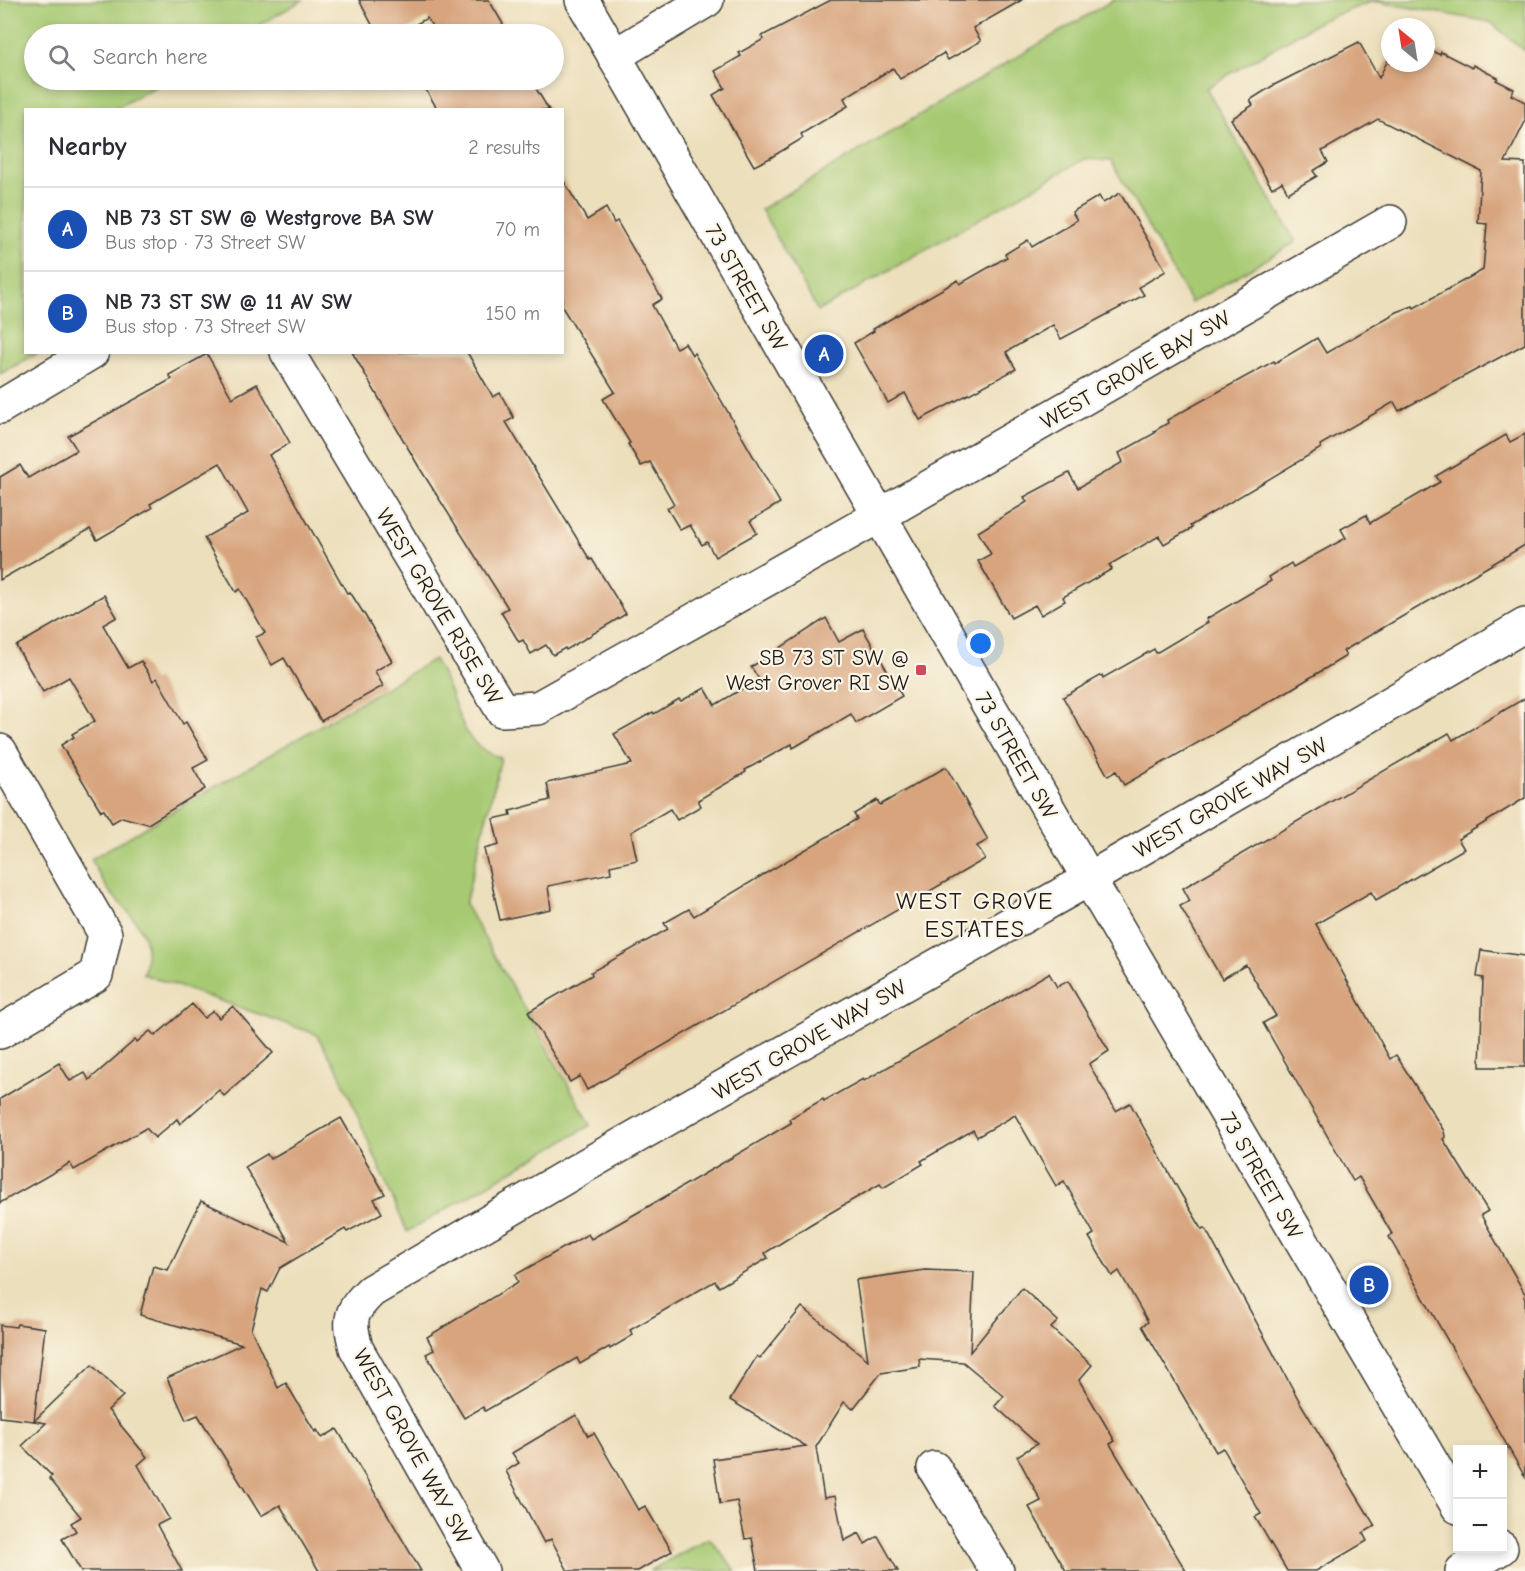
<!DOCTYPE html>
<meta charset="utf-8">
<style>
body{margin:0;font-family:"Comic Neue",sans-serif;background:#f7f7f7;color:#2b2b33}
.controls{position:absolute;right:18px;bottom:18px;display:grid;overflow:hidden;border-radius:0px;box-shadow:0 3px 9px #0003}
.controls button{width:54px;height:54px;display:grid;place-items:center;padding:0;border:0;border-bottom:2px solid #e1e1e2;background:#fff;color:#2b2b33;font:30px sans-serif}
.compass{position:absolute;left:1381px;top:18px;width:54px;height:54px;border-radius:50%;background:#fff;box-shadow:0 3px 9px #0003;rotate:330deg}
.you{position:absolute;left:981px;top:644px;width:21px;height:21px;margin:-15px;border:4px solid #fff;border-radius:50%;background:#1a73e8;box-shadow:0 0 0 9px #1a73e833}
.badge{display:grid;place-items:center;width:39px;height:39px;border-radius:50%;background:#0b8043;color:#fff;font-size:20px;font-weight:700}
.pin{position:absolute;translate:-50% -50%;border:3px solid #fff;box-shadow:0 2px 6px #0006}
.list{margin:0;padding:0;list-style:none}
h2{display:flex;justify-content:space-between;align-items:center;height:78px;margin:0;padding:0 24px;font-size:26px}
h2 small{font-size:20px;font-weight:400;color:#7c7c81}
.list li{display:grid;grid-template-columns:39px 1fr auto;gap:18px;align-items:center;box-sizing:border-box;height:84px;padding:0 24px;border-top:2px solid #e1e1e2}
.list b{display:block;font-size:22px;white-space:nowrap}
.list p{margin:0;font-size:20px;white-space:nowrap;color:#7c7c81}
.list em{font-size:20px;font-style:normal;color:#7c7c81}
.icon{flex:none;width:33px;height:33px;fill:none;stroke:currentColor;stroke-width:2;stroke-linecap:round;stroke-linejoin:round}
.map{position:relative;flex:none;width:1525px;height:1571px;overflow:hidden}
.search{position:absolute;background:#fff;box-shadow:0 3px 9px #0003;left:24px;top:24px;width:540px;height:66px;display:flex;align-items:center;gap:15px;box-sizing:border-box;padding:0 21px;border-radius:33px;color:#7c7c81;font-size:22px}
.panel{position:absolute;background:#fff;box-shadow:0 3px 9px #0003;left:24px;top:108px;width:540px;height:246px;border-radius:0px}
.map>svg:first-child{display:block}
.green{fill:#a6c972;stroke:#617247;stroke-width:1.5}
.building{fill:#d7a47e}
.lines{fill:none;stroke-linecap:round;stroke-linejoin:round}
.minor-casing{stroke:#3b3934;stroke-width:36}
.minor{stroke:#fff;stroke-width:33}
.poi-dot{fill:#d1495b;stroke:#fcf5e5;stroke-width:2}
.labels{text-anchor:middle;stroke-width:4.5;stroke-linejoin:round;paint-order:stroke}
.street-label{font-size:22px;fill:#1c1c1c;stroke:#fcf5e5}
.poi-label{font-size:22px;fill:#1c1c1c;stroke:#fcf5e5;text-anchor:end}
.neighbourhood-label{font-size:24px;letter-spacing:1.5px;fill:#1c1c1c;stroke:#fcf5e5}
</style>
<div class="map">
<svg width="1525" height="1571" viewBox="0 0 1525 1571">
<rect width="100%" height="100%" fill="#fcf5e5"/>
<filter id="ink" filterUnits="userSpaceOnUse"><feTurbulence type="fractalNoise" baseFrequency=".0167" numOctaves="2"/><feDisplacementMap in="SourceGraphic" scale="12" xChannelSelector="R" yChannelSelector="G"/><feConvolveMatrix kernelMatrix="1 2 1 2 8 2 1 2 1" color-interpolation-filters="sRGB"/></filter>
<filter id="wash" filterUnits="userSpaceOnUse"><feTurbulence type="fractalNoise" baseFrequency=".008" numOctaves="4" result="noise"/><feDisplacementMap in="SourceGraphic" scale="24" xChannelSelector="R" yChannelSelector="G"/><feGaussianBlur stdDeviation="1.35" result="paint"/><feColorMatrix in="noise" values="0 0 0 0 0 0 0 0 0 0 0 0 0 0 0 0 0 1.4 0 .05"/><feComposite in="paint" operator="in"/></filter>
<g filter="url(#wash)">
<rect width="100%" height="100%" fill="#ecdfbc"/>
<g class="green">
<path d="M0,0H303L244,34H34V80H167L115,109L26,110V352L38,353L0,374Z"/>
<path d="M1113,0H1525V51L1490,22L1373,1L1320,21L1206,88L1296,242L1191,303L1111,161L1084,159L818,311L761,209Z"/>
<path d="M434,659C439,669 445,679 449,689C463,723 462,744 501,758L465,904L591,1125L407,1232L338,1070L316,1034L143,974C155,932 134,920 110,892C102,882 97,870 91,859Z"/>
<path d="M709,1538L736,1571H649Z"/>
</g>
<g id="blocks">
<g class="building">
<path d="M359,0H489L503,24L500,26L505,34H437L427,18L399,34H377Z"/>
<path d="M831,0H1022L973,28L981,41L948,60L944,53L900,79L893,68L844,98L848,106L801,134L803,138L770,158L754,166L713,95L725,88L715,71L741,56L739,53L764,39L762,36Z"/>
<path d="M1359,42L1379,78L1390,56V63H1426V48L1440,55L1441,52L1472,68L1473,65L1498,78L1496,80L1514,89L1511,95L1525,102V122L1505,162L1525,163V344L1399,411L1394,402L1320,445L1321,448L1190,526L1192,528L1164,544L1159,536L1109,565L1112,569L1063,597L1065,601L1041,615L1035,605L1011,618L978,561L991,554L978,532L1027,502L1024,497L1069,473L1078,488L1123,462L1119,453L1155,433L1154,431L1168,423L1167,420L1274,361L1275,363L1317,338L1326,353L1397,312L1413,306L1414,308L1483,270L1487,224L1478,223L1481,171L1378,119L1322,151L1328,162L1313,171L1317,176L1288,193L1282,182L1272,188L1231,119L1253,105L1250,100L1274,85Z"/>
<path d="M420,80H531L549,110H438Z"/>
<path d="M562,178L587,220L606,208L614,223L617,221L662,299L652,305L676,348L685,343L692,355L694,353L780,503L750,521L757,533L715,557L707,542L702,545L690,525L680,530L667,508L674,504L650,462L641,466L628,444L630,443L603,399L615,392L562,307Z"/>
<path d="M1120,193L1166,271L1139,287L1144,295L1061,339L1053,325L1006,352L1016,369L920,420L905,393L888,403L854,343L874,331L873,329L958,280L960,284L1007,257L1005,254L1028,240L1032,247L1077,220L1072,212L1099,196L1103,203Z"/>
<path d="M352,352H467L493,397L500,393L514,418L506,422L590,560L592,559L626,614L566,650L565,648L553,655L546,645L531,654L523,640L519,642L501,612L508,608L419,467Z"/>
<path d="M207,354L232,398L257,384L290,443L269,455L347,593L350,592L366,617L392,661L375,671L383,686L321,721L284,658L272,665L256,637L265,633L240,589L236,592L204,538L248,513L220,463L150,504L152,508L97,540L90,529L0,580V477L20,465L28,478L77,450L68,436L172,379L169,375Z"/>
<path d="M1525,434V545L1343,651L1346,656L1288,691L1124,785L1116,771L1108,776L1063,697L1102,675L1103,678L1154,649L1156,653L1208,622L1206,619L1271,581L1269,577L1291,563L1293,567L1346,538L1341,529L1366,515L1370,523L1440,482L1436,476L1506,435L1510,442Z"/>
<path d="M104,595L117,617L103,625L128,668L141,661L153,681L157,678L183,724L186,722L208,760L193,768L205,789L148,824L122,817L112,823L104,810L101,811L61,745L74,737L72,734L95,721L69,677L43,692L16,646Z"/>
<path d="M826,618L839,642L863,629L902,696L856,723L851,714L793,748L792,744L745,770L746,772L698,800L701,806L677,820L670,809L631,832L637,860L610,866L611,873L548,886L551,909L500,920L484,849L499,845L493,819L511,815L510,811L550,800L547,783L632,764L614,734L653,712L654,714L679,699L681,701L705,688L715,705L759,679L751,667Z"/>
<path d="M1525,698V798L1458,839L1464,849L1376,900L1371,892L1316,924L1390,1059L1396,1055L1444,1131L1445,1137L1443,1139L1488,1211L1481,1215L1525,1294V1477L1389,1237L1392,1234L1359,1177L1353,1181L1263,1023L1276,1016L1246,965L1222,979L1180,906L1190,901L1183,888L1449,733L1453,740Z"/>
<path d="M946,767L988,840L977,846L985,859L587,1090L580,1076L570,1082L528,1012L592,975L591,972L668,929L664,923L689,909L694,916L857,819L854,814L877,800L880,805Z"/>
<path d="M1481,950L1525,956V1067H1480L1483,978L1477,977Z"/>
<path d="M1049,973L1057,987L1068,981L1109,1051L1089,1064L1116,1111L1130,1103L1181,1194L1202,1229L1205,1228L1301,1404L1375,1526L1363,1533L1367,1541L1316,1571H1287L1255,1517L1261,1514L1223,1448L1216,1452L1142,1326L1148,1322L1119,1271L1112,1276L1089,1237L1094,1234L1064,1181L1056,1186L1015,1115L977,1137L973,1130L921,1161L923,1164L883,1188L880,1184L811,1224L765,1253L768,1258L719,1287L715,1281L630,1330L633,1335L610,1349L609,1347L580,1364L577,1358L485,1411L483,1407L464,1418L426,1354L434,1350L427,1337L518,1282L515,1275L588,1234L591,1239L644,1209L791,1123L789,1119L823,1099L824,1101L863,1079L864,1081Z"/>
<path d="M192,1004L204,1018L213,1011L219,1018L233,1006L273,1053L224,1096L219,1090L180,1124L177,1119L155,1138L146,1128L74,1170L70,1163L0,1203V1099L59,1063L70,1081L85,1073L89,1080L135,1040L137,1042L150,1031L155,1036Z"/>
<path d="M341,1118L385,1194L374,1199L382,1213L347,1232L345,1229L280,1268L268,1292L262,1289L251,1329L278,1388L286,1383L315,1432L317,1430L322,1438L337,1429L421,1571H319L280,1505L261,1516L198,1415L186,1420L167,1378L242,1344L140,1315L153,1266L168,1270L201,1201L289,1242L245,1167L267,1154L270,1159Z"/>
<path d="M925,1270L974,1272L970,1352L1022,1288L1058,1321L1051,1328L1092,1365L1079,1380L1115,1441L1110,1444L1186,1571H1066L1029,1507L1041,1501L1017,1456L1037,1444L995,1406L1004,1396L963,1362L919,1359L920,1367L881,1373L853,1409L844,1402L816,1447L824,1498L835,1496L844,1541L859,1533L865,1544L878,1536L898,1571H758L752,1538L745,1539L737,1501L720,1504L713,1459L806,1446L730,1400L757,1356L760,1358L802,1307L868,1360L856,1280Z"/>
<path d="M17,1324L45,1328L34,1421L0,1417V1325L16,1327Z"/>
<path d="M92,1365L123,1396L108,1410L147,1457L138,1465L169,1519L157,1525L182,1571H81L62,1539L76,1531L71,1523L81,1517L49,1478L52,1476L22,1446L46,1423L34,1421Z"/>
<path d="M576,1415L588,1436L594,1433L638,1510L645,1506L672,1551L638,1571H568L551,1539L544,1543L506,1471L519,1463L512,1453Z"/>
</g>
</g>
</g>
<g filter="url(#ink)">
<use href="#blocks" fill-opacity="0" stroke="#3b3934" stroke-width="1.5"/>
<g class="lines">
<g class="minor-casing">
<g id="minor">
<path d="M582,0L1089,879L1458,1507"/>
<path d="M614,56L707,0"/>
<path d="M287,352L502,710L538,708L879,516L1390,222"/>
<path d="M0,407L92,352"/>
<path d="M0,751L105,934L96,975L0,1032"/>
<path d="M934,1468L997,1571"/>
<path d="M482,1571L356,1348C348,1318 350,1312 371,1291L586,1165L1089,879L1525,625"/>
<path d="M1462,1571L1501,1548"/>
</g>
</g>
<use href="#minor" class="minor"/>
</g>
</g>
<rect class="poi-dot" x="915" y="664" width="12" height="12" rx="3"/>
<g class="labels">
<g class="street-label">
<text transform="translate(747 287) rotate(60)" y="8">73 STREET SW</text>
<text transform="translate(1135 369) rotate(-30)" y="8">WEST GROVE BAY SW</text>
<text transform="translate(440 606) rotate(59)" y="8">WEST GROVE RISE SW</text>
<text transform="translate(1017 755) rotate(60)" y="8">73 STREET SW</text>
<text transform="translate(1230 797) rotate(-30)" y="8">WEST GROVE WAY SW</text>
<text transform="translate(809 1039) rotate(-30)" y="8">WEST GROVE WAY SW</text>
<text transform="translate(1262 1175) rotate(60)" y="8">73 STREET SW</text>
<text transform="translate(413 1446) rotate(61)" y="8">WEST GROVE WAY SW</text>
</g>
<g class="poi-label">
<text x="909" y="665">SB 73 ST SW @<tspan x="909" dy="25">West Grover RI SW</tspan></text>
</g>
<g class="neighbourhood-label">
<text x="975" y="909">WEST GROVE<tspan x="975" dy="28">ESTATES</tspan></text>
</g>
</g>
</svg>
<div class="controls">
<button>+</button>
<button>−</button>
</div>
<svg class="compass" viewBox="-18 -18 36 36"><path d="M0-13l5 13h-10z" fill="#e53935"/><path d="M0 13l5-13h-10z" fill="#7c7c81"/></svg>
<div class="you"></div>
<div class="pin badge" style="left:824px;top:354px;background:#1a4fb4">A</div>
<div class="pin badge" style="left:1369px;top:1285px;background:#1a4fb4">B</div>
<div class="search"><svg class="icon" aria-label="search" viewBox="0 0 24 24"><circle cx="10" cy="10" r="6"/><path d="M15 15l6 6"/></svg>Search here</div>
<section class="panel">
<h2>Nearby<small>2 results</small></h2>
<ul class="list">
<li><span class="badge" style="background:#1a4fb4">A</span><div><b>NB 73 ST SW @ Westgrove BA SW</b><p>Bus stop · 73 Street SW</p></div><em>70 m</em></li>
<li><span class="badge" style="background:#1a4fb4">B</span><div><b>NB 73 ST SW @ 11 AV SW</b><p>Bus stop · 73 Street SW</p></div><em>150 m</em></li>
</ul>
</section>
</div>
